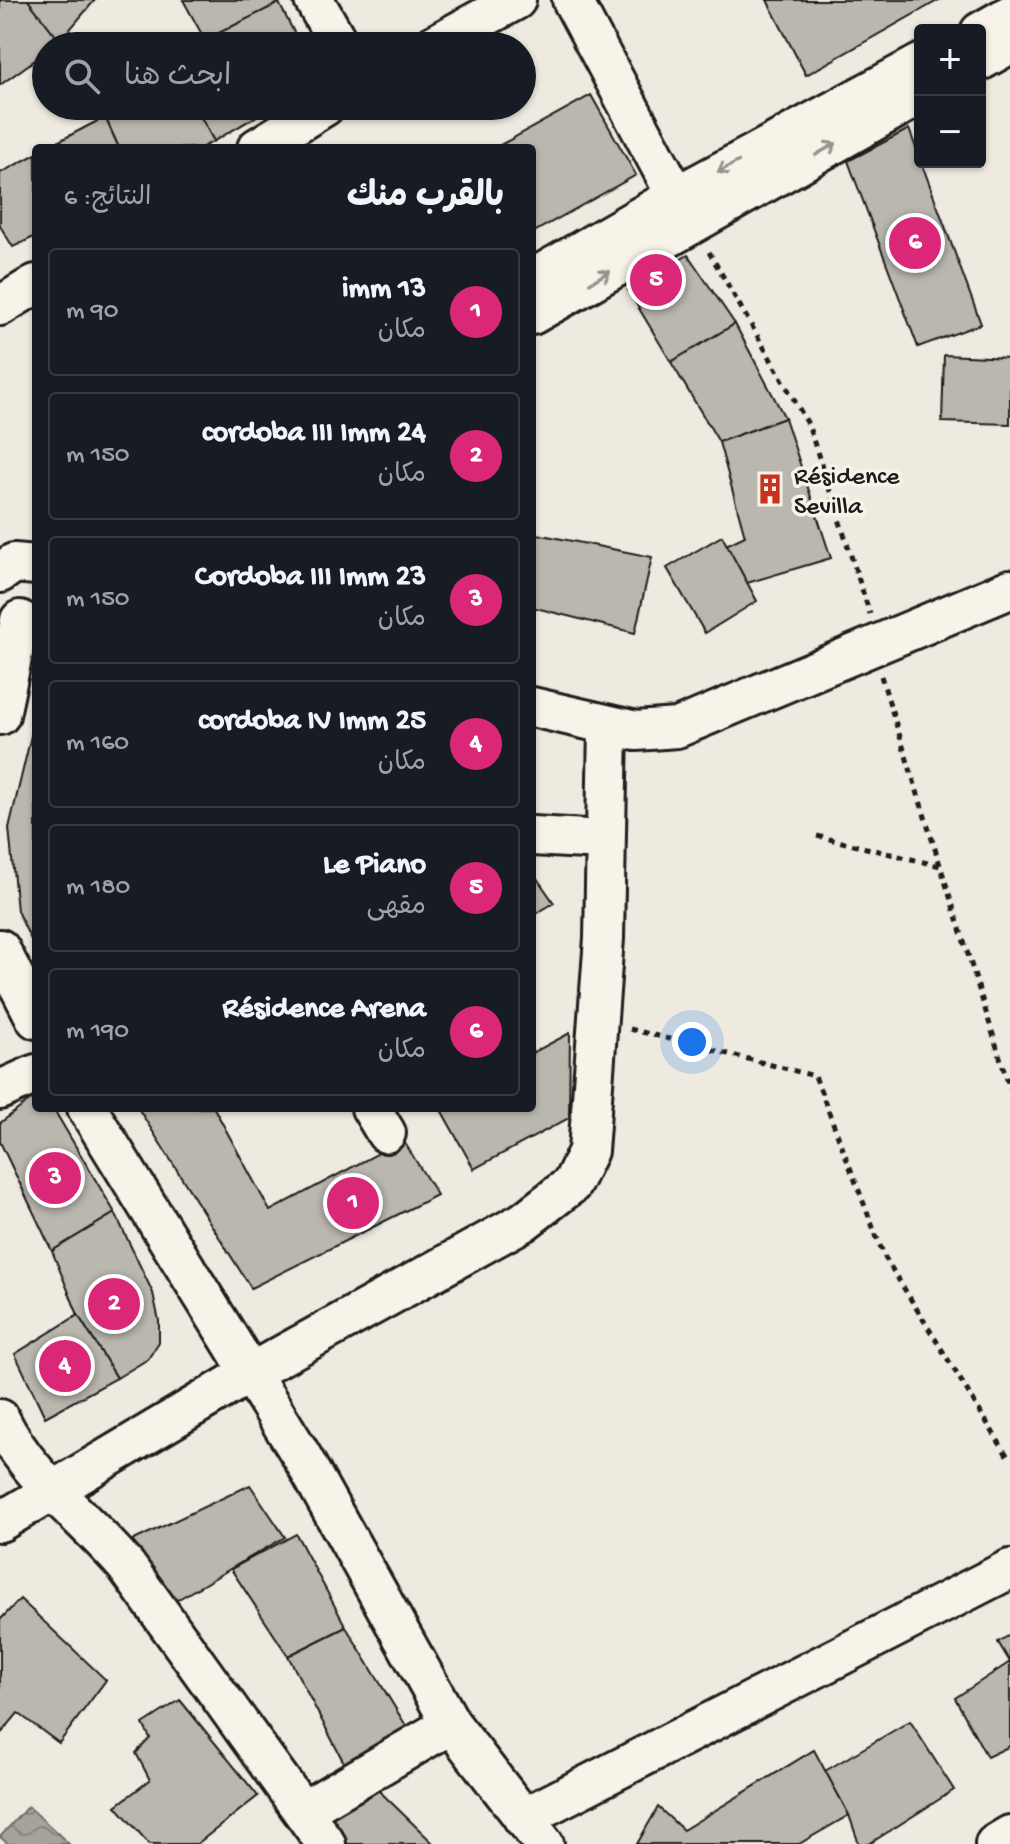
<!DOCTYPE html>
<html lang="ar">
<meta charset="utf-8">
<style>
body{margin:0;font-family:"Gochi Hand","Playpen Sans Arabic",sans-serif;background:#20242c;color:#f1f3f6;direction:rtl}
.controls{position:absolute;right:24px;top:24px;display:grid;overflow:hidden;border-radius:8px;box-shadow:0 2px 6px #0004}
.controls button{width:72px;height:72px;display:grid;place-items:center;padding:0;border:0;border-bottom:2px solid #363941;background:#171b24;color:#f1f3f6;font:40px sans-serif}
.you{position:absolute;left:692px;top:1042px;width:28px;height:28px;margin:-20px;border:6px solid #fff;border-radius:50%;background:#1a73e8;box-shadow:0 0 0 12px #1a73e833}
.badge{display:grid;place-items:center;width:52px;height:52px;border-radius:50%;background:#db2777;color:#fff;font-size:26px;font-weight:700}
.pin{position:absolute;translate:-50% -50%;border:4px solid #fff;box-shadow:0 2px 8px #0006}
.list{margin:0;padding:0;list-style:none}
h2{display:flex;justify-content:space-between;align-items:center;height:104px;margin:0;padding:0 32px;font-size:34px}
h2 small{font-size:26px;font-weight:400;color:#9ea1a6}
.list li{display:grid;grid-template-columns:52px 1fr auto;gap:24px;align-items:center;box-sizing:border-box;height:128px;margin:0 16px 16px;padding:0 16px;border:2px solid #363941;border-radius:8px}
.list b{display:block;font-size:30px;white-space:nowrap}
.list p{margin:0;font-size:26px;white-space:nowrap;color:#9ea1a6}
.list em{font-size:26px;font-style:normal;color:#9ea1a6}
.icon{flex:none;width:44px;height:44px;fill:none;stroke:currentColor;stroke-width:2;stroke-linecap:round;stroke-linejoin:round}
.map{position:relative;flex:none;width:1010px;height:1844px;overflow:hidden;direction:ltr}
.search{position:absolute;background:#171b24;box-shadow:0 2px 6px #0004;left:32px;top:32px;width:504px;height:88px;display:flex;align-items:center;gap:20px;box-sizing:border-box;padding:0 28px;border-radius:44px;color:#9ea1a6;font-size:30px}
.panel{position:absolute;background:#171b24;box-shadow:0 2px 6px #0004;left:32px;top:144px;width:504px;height:968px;border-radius:8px;direction:rtl}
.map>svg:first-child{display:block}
.water{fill:url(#water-waves);stroke:#6f6d69;stroke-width:2}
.building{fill:#bab7af;stroke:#1c1c1c;stroke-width:2}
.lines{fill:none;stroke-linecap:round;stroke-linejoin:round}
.minor-casing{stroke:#1c1c1c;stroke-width:44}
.path{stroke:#1c1c1c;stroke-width:5;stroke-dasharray:6 6;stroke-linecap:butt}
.minor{stroke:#f7f3e8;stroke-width:38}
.oneway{stroke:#94928c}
.labels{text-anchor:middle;stroke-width:7;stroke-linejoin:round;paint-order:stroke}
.poi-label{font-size:26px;fill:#1c1c1c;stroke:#f7f3e8;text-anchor:start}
</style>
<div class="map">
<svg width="1010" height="1844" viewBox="0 0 1010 1844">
<defs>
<pattern id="water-waves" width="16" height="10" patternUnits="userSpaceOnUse" patternTransform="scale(2)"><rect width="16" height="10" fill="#a6a39d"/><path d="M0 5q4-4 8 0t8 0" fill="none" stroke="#86847f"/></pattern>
</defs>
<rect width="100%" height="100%" fill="#eeeae0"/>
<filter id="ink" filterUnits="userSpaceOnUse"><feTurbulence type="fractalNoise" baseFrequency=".0125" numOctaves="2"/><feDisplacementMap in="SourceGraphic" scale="16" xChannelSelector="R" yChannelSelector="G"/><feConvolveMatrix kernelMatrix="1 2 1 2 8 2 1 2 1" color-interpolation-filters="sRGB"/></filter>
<g filter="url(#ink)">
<path class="water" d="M28,1806L69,1844H8L0,1837Z"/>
<g class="building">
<path d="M0,0H28L60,41L46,46V52L0,85Z"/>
<path d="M28,0H95L60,41Z"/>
<path d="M183,0H277L279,3L205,40Z"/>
<path d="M767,0H939L806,75Z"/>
<path d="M279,3L301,46H210L205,40Z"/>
<path d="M591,95L636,175L532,233V148H495Z"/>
<path d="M124,106H195L214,141L201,148H119L105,117Z"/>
<path d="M195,106H274L214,141Z"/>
<path d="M105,117L119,148H46Z"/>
<path d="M909,129L981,324L918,347L848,161Z"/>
<path d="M36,154V236L13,247L0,226V173Z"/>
<path d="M688,255L735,324L671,362L628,290Z"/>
<path d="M735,324L785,418L719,442L671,362Z"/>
<path d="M944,355L1010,358V424L942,422Z"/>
<path d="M785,418L831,558L747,583L726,545L745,536L719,442Z"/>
<path d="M532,533L652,557L635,633L532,607Z"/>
<path d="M722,536L757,601L705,633L667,568Z"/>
<path d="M36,715V950L17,911L9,828Z"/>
<path d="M532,871L554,903L532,916Z"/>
<path d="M570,1033L569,1118L474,1169L440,1108H532V1053Z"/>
<path d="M36,1096V1108H53L115,1213L52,1251L0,1142V1123Z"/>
<path d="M138,1108H214L270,1211L403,1140L437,1195L251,1288Z"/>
<path d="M115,1213L153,1293L159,1321V1342L148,1359L117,1378L78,1315L52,1251Z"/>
<path d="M78,1315L117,1378L45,1417L15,1354Z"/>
<path d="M250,1485L285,1537L170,1604L132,1541Z"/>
<path d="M296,1534L346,1627L288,1656L231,1569Z"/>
<path d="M20,1599L106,1680L59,1743L18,1713L0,1735V1620Z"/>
<path d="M346,1627L414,1739L351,1776L288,1656Z"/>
<path d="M1010,1635V1662L998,1642Z"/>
<path d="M1010,1662V1746L987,1757L955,1698Z"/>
<path d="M180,1700L258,1796L197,1844H149L116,1806L150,1780L136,1753L150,1738L143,1724Z"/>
<path d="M910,1721L954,1790L869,1844H859L849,1815L825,1771Z"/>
<path d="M814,1750L849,1815L799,1844H637L658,1807L683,1830Z"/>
<path d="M371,1783L434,1844H345L319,1813Z"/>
</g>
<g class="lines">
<g class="minor-casing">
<g id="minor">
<path d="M314,0L340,46"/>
<path d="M572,0L687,216"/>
<path d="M980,32L1010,15"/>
<path d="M432,46L516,0"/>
<path d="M980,61L1010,44"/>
<path d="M257,148L325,106"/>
<path d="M532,279L676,196L920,64"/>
<path d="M0,306L36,284"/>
<path d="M532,315L920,95"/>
<path d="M0,573L14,563L36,565"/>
<path d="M532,707L636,731L677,728L1010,589"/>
<path d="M0,715L20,620"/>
<path d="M532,836L604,840"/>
<path d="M0,949L36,1019"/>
<path d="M0,1090L36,1074"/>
<path d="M87,1108L301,1455L451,1724L544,1844"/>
<path d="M371,1108L386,1133"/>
<path d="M0,1419C29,1479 85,1517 127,1567L326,1844"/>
<path d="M0,1522L250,1373L523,1222L572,1184L588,1151L604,938L608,727"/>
<path d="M303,1811L451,1724"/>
<path d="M523,1818L1010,1569"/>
<path d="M995,1844L1010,1835"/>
</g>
</g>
<g class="path">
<path d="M709,252L808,424L870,614"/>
<path d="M881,676L1010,1089"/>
<path d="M817,836L940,866"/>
<path d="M630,1029L815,1076L884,1256L1010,1460"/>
</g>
<use href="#minor" class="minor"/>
</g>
<defs><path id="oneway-shaft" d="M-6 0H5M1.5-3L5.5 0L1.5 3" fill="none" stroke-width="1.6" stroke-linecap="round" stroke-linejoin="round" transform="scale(2)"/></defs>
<g class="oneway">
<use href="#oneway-shaft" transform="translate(826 149) rotate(-30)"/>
<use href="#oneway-shaft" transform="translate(728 167) rotate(152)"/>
<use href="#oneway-shaft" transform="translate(600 277) rotate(-30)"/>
</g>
</g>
<defs>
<g id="building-bare" transform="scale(2.4)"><path d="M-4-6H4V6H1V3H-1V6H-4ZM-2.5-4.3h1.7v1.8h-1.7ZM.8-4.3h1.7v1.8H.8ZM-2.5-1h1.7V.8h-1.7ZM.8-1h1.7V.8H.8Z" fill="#c8321e" stroke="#f7f3e8" stroke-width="2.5" paint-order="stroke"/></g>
</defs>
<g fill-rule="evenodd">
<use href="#building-bare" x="770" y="489"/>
</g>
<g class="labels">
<g class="poi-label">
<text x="794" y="483">Résidence<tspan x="794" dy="30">Sevilla</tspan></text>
</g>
</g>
</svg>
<div class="controls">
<button>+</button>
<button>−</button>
</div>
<div class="you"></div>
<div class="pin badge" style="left:353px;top:1203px">1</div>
<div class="pin badge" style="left:114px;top:1304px">2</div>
<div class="pin badge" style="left:55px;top:1178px">3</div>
<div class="pin badge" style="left:65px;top:1366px">4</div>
<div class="pin badge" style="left:656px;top:280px">5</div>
<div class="pin badge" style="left:915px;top:243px">6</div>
<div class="search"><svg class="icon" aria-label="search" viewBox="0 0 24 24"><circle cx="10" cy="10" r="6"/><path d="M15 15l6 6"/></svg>ابحث هنا</div>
<section class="panel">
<h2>بالقرب منك<small>النتائج: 6</small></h2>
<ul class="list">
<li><span class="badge">1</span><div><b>imm 13</b><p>مكان</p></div><em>90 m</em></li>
<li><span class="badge">2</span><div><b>cordoba III Imm 24</b><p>مكان</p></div><em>150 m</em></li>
<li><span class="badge">3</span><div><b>Cordoba III Imm 23</b><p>مكان</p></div><em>150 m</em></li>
<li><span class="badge">4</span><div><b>cordoba IV Imm 25</b><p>مكان</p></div><em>160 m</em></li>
<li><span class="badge">5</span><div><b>Le Piano</b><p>مقهى</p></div><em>180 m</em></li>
<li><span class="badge">6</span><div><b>Résidence Arena</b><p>مكان</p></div><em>190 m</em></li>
</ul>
</section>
</div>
